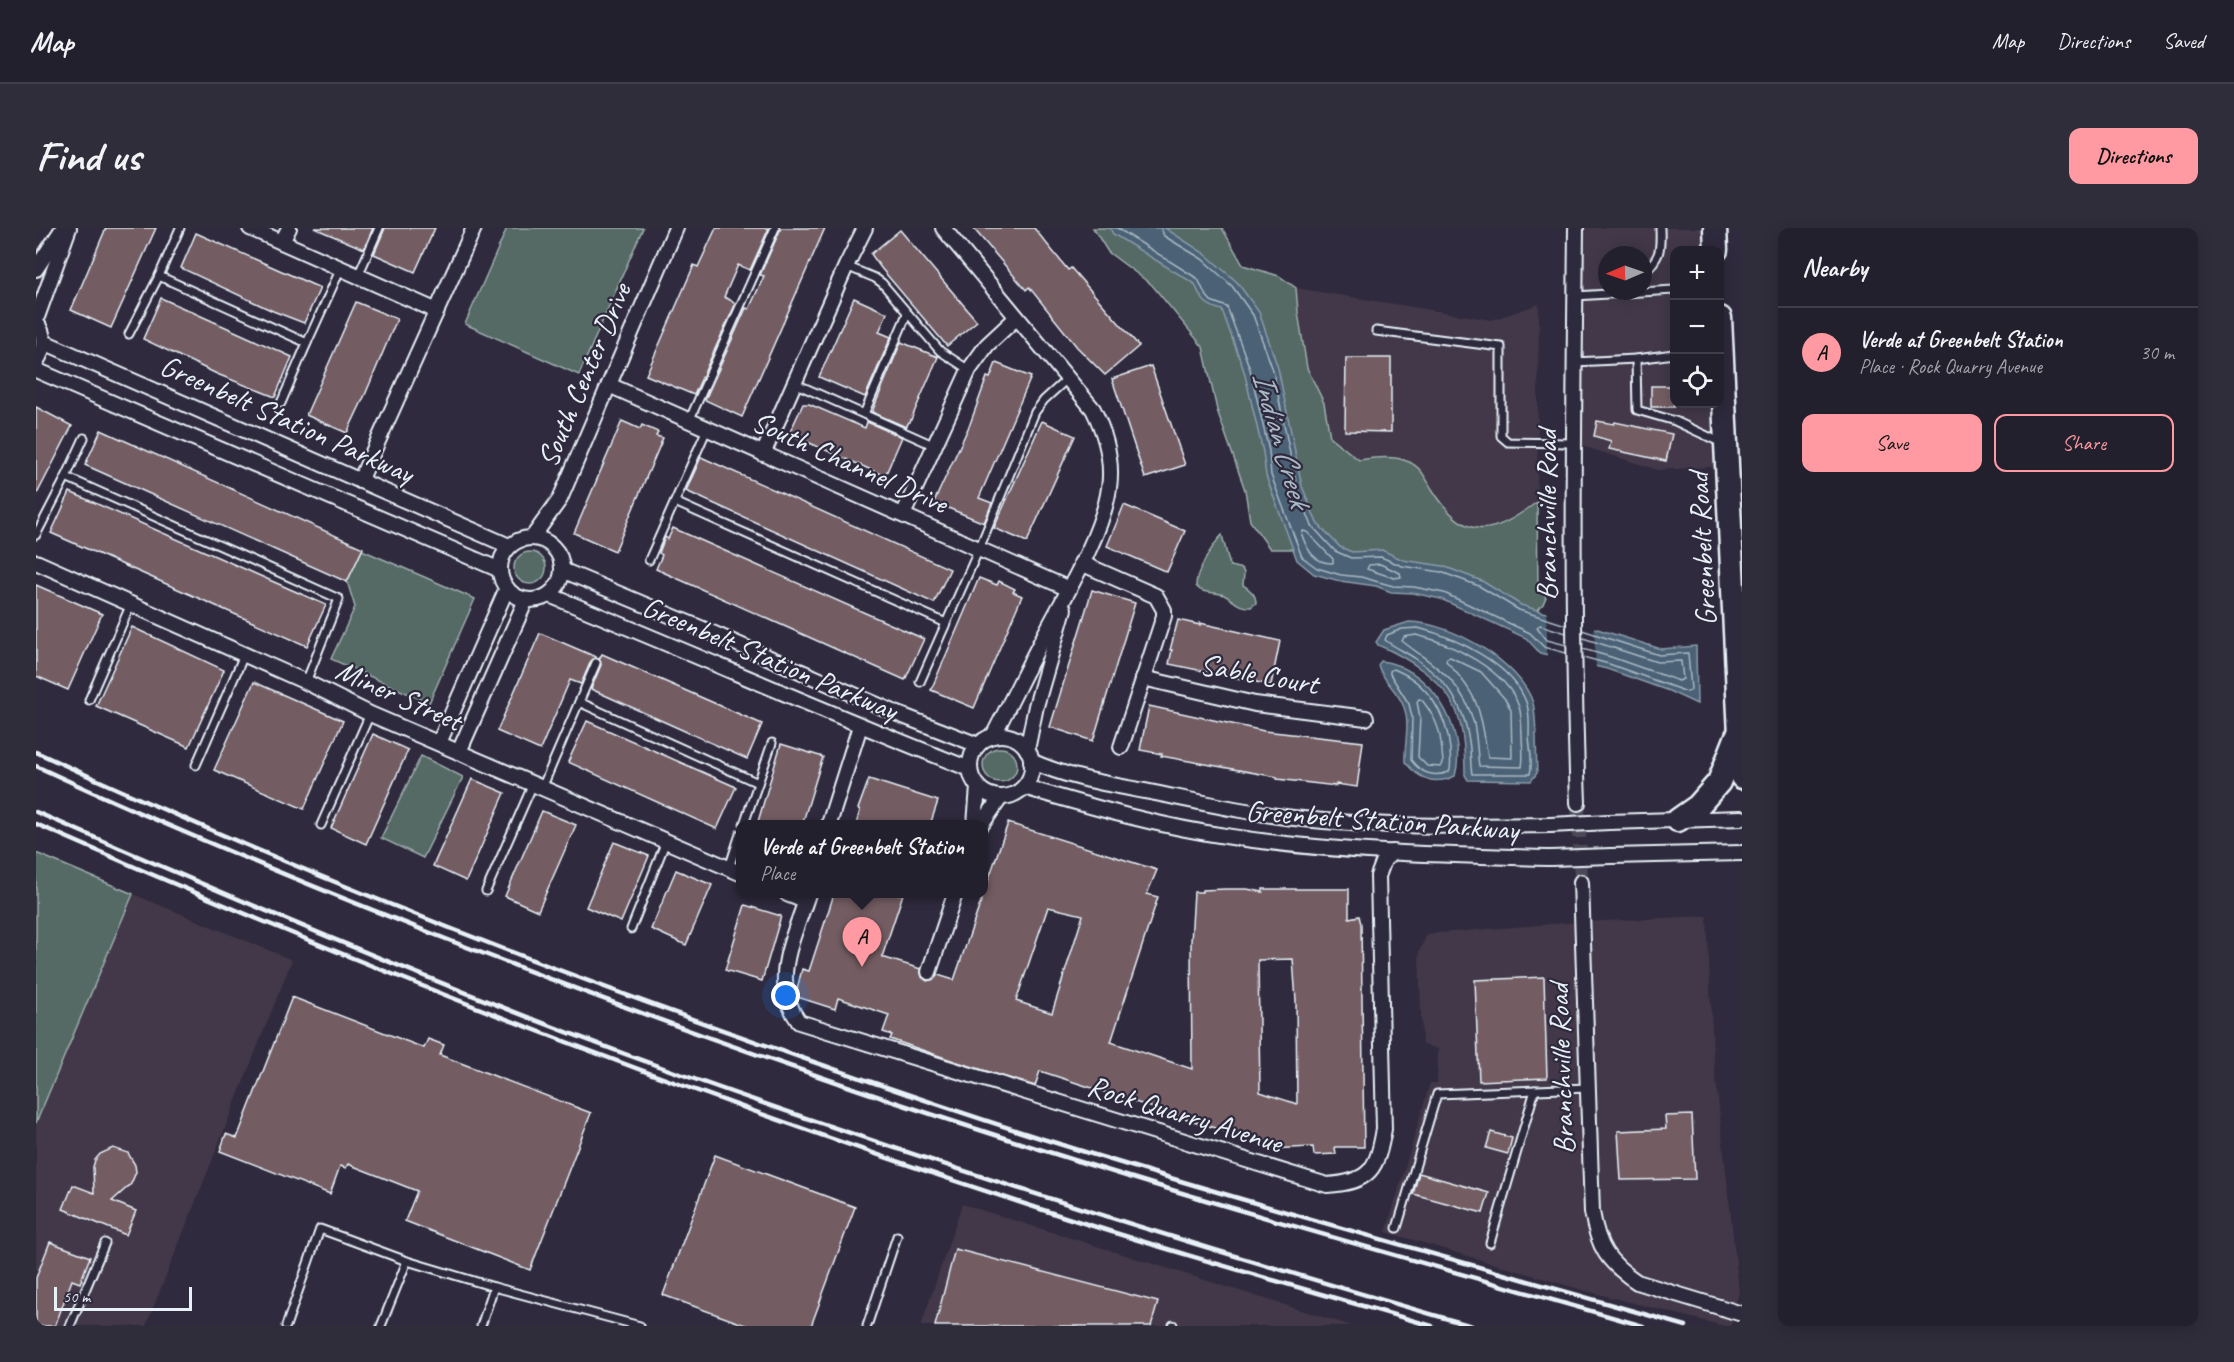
<!DOCTYPE html>
<meta charset="utf-8">
<style>
body{margin:0;font-family:Caveat,sans-serif;background:#2f2d3a;color:#f1f3f6}
.controls{position:absolute;right:18px;top:18px;display:grid;overflow:hidden;border-radius:12px;box-shadow:0 3px 15px #0003}
.controls button{width:54px;height:54px;display:grid;place-items:center;padding:0;border:0;border-bottom:2px solid #403e4a;background:#23202e;color:#f1f3f6;font:30px sans-serif}
.compass{position:absolute;left:1562px;top:18px;width:54px;height:54px;border-radius:50%;background:#23202e;box-shadow:0 3px 15px #0003;rotate:268deg}
.scale{position:absolute;left:18px;bottom:15px;width:138px;box-sizing:border-box;padding-left:6px;border:3px solid #e8f1f8;border-top:0;font-size:16px;line-height:21px;white-space:nowrap;color:#e8f1f8;-webkit-text-stroke:4px #2f2a3d;paint-order:stroke}
.you{position:absolute;left:750px;top:768px;width:21px;height:21px;margin:-15px;border:4px solid #fff;border-radius:50%;background:#1a73e8;box-shadow:0 0 0 9px #1a73e833}
.badge{display:grid;place-items:center;width:39px;height:39px;border-radius:50%;background:#ff9aa2;color:#111;font-size:20px;font-weight:700}
.pin{position:absolute;translate:-50% -50px;filter:drop-shadow(0 2px 3px #0008)}
.pin::after{content:'';position:absolute;top:32px;width:21px;height:18px;background:inherit;clip-path:polygon(0 0,100% 0,50% 100%)}
.popup{position:absolute;left:700px;top:592px;width:252px;height:78px;box-sizing:border-box;display:grid;place-content:center;border-radius:12px;background:#23202e;filter:drop-shadow(0 2px 4px #0005);font-size:20px;white-space:nowrap;color:#a3a3aa}
.popup b{font-size:22px;color:#f1f3f6}
.popup::after{content:'';position:absolute;left:50%;top:100%;margin-left:-12px;border:12px solid transparent;border-top-color:#23202e}
.list{margin:0;padding:0;list-style:none}
h2{display:flex;justify-content:space-between;align-items:center;height:78px;margin:0;padding:0 24px;font-size:26px}
h2 small{font-size:20px;font-weight:400;color:#a3a3aa}
.list li{display:grid;grid-template-columns:39px 1fr auto;gap:18px;align-items:center;box-sizing:border-box;height:90px;padding:0 24px;border-top:2px solid #403e4a}
.list b{display:block;font-size:22px;white-space:nowrap}
.list p{margin:0;font-size:20px;white-space:nowrap;color:#a3a3aa}
.list em{font-size:20px;font-style:normal;color:#a3a3aa}
.actions{display:flex;gap:12px;padding:18px 24px}
.actions a{flex:1;padding:14px 0;border:2px solid #ff9aa2;border-radius:12px;text-align:center;font-size:21px;color:#ff9aa2}
.actions .main{background:#ff9aa2;color:#111}
.icon{flex:none;width:33px;height:33px;fill:none;stroke:currentColor;stroke-width:2;stroke-linecap:round;stroke-linejoin:round}
.map{position:relative;flex:none;width:1706px;height:1098px;overflow:hidden;border-radius:12px}
header{display:flex;align-items:center;gap:36px;box-sizing:border-box;height:84px;padding:0 30px;background:#23202e;border-bottom:2px solid #403e4a}
header strong{font-size:28px}
nav{display:flex;gap:33px;margin-inline-start:auto;font-size:21px}
.intro{display:flex;align-items:center;justify-content:space-between;box-sizing:border-box;height:144px;padding:0 36px}
h1{margin:0;font-size:42px}
.button{padding:15px 27px;border-radius:12px;background:#ff9aa2;color:#111;font-size:21px;font-weight:700}
main{display:flex;gap:36px;padding:0 36px}
aside{flex:1;background:#23202e;border-radius:12px;box-shadow:0 3px 15px #0003}
.map>svg:first-child{display:block}
.built{fill:#433948;fill-rule:evenodd}
.green{fill:#546a65;stroke:#9eaeae;stroke-width:1.5}
.water{fill:#4b6276;stroke:#8a9baa;stroke-width:1.5}
.pier{fill:#2f2a3d}
.lines{fill:none;stroke-linecap:round;stroke-linejoin:round}
.shore{stroke:#a9b8c4;stroke-width:1.5}
.building{fill:#735d62;stroke:#e8f1f8;stroke-width:1.5;fill-rule:evenodd}
.street-tunnel{stroke:#4b4859;stroke-width:14;stroke-dasharray:14 7;stroke-linecap:butt}
.lane-casing{stroke:#e8f1f8;stroke-width:11}
.street-casing{stroke:#e8f1f8;stroke-width:18}
.primary-casing{stroke:#e8f1f8;stroke-width:27}
.lane{stroke:#2f2a3d;stroke-width:7}
.street{stroke:#2f2a3d;stroke-width:14}
.primary{stroke:#2f2a3d;stroke-width:22}
.rail{stroke:#e8f1f8;stroke-width:4.5}
.street-bridge-casing{stroke:#e8f1f8;stroke-width:18;stroke-linecap:butt}
.street-bridge{stroke:#2f2a3d;stroke-width:14}
.labels{text-anchor:middle;stroke-width:4.5;stroke-linejoin:round;paint-order:stroke}
.street-label{font-size:30px;fill:#e8f1f8;stroke:#2f2a3d}
.water-label{font-size:32px;font-style:italic;fill:#a9b8c4;stroke:#2f2a3d}
</style>
<header>
<strong>Map</strong>
<nav><a>Map</a><a>Directions</a><a>Saved</a></nav>
</header>
<div class="intro"><h1>Find us</h1><a class="button">Directions</a></div>
<main>
<div class="map">
<svg width="1706" height="1098" viewBox="0 0 1706 1098">
<rect width="100%" height="100%" fill="#2f2a3d"/>
<filter id="ink" filterUnits="userSpaceOnUse"><feTurbulence type="fractalNoise" baseFrequency=".0167" numOctaves="2"/><feDisplacementMap in="SourceGraphic" scale="12" xChannelSelector="R" yChannelSelector="G"/><feConvolveMatrix kernelMatrix="1 2 1 2 8 2 1 2 1" color-interpolation-filters="sRGB"/></filter>
<g filter="url(#ink)">
<g class="built">
<path d="M1540,0H1679L1680,22H1638V176H1684L1692,238L1622,242L1537,215ZM1571,27H1607V63H1571Z"/>
<path d="M1260,60L1456,92L1503,76L1501,274L1467,295L1455,299L1437,301L1420,293L1396,261L1386,244L1373,234L1342,230L1323,232L1294,209L1288,175L1271,140L1262,84Z"/>
<path d="M97,666L256,732L110,1098H0V895Z"/>
<path d="M1671,688L1677,825L1703,1063L1695,1098H1688L1550,1063L1350,1004L1394,855H1401L1402,821L1386,816L1383,724L1391,706L1528,695Z"/>
<path d="M926,976L1316,1098H885Z"/>
</g>
<g class="green">
<path d="M471,0H607L543,147L429,96Z"/>
<path d="M1057,0H1186L1207,37L1243,48L1260,60L1262,84L1271,140L1288,175L1294,209L1323,232C1338,230 1358,227 1373,234C1385,239 1390,251 1396,261C1430,314 1454,309 1501,274L1502,358L1510,369L1507,376L1492,393L1292,321H1234L1214,293L1209,262L1181,182L1167,119L1116,57L1072,24Z"/>
<path d="M1186,307L1194,338L1206,341L1208,345L1207,357C1214,362 1220,366 1220,375L1215,379C1202,380 1198,372 1188,367C1178,363 1167,367 1160,358C1159,346 1177,316 1186,307Z"/>
<path d="M326,322L439,371L393,475L295,431L319,379L311,353Z"/>
<circle cx="494" cy="340" r="16"/>
<circle cx="964" cy="537" r="17"/>
<path d="M385,528L427,549L387,630L345,610Z"/>
<path d="M0,625L97,666L0,895Z"/>
</g>
<g class="water">
<path d="M1074,0H1129L1169,26L1201,54L1223,84L1242,140L1266,258L1281,295L1304,319L1316,324L1346,322L1367,332L1407,338L1446,353L1485,377L1625,421L1660,418L1661,476L1633,463L1571,441L1504,425L1490,410L1405,371L1377,365L1355,364L1340,358L1304,353L1278,346L1261,332L1230,248L1227,224L1208,143L1186,82C1170,78 1165,72 1159,56L1077,6Z"/>
<path d="M1373,394C1414,394 1484,434 1497,475C1501,491 1500,527 1501,545L1495,553L1432,552L1429,547C1429,525 1428,502 1420,482C1407,452 1371,429 1342,417L1340,414L1348,402Z"/>
<path d="M1345,433C1394,439 1432,501 1419,548C1398,558 1383,551 1369,534C1368,516 1375,494 1367,477C1361,462 1346,452 1342,437Z"/>
</g>
<path class="pier" d="M1511,382L1558,397L1560,442L1511,430Z"/>
<g class="lines">
<g class="shore">
<path d="M1081,0L1162,51L1169,66L1175,73L1191,79L1214,141L1233,223L1235,247L1266,329L1281,340L1305,347L1325,349L1357,358L1378,359L1408,365L1494,405L1508,419L1530,425"/>
<path d="M1125,0L1128,8L1166,31L1196,58L1217,87L1237,142L1261,260L1276,298L1299,323L1315,330L1345,329L1366,338L1405,344L1443,358L1483,382L1530,397"/>
<path d="M1267,303L1271,304L1297,331V335C1279,336 1271,322 1266,307Z"/>
<path d="M1344,336L1364,345L1365,349L1358,350L1331,341L1333,337Z"/>
<path d="M1382,400C1419,409 1479,437 1491,477C1494,487 1493,499 1493,509C1494,521 1497,535 1494,546H1436C1434,535 1435,524 1433,513C1428,476 1411,453 1380,431C1370,424 1358,419 1349,412L1351,407L1366,401Z"/>
<path d="M1546,402L1623,427L1652,425L1655,462L1651,464L1573,436L1547,429"/>
<path d="M1530,405L1504,397L1501,399L1511,412L1530,417"/>
<path d="M1380,407C1415,415 1471,442 1483,479C1486,487 1485,498 1486,506C1486,517 1488,529 1486,539L1443,538C1441,524 1441,510 1438,496C1427,452 1398,438 1366,413L1368,409Z"/>
<path d="M1547,410L1621,434L1645,433L1647,451L1643,453L1575,429L1547,421"/>
<path d="M1414,429L1445,444L1469,471L1475,482L1476,530L1452,529C1444,482 1444,469 1410,433L1411,430Z"/>
<path d="M1357,441C1391,453 1411,487 1414,521C1414,529 1416,538 1413,544C1397,550 1384,544 1375,532L1376,489L1373,476L1354,446V443Z"/>
<path d="M1383,471L1386,472C1404,495 1405,507 1407,535L1405,539L1391,538L1382,529L1384,489L1381,474Z"/>
</g>
</g>
<g class="building">
<path d="M70,0H120L75,100L35,82Z"/>
<path d="M278,0H337L328,21Z"/>
<path d="M349,0H399L379,44L338,26Z"/>
<path d="M680,0H733L714,42L702,37L688,69L700,75L658,167L610,147L658,37L662,39Z"/>
<path d="M745,0H789L706,189L669,172L710,80L713,81L728,48L724,47Z"/>
<path d="M937,0H998L1032,42L1035,40L1103,118L1069,147L1041,119L993,59L990,62Z"/>
<path d="M864,2L941,93L911,118L845,40L835,26Z"/>
<path d="M160,5L284,60L268,95L237,83L145,40Z"/>
<path d="M125,70L256,129L239,169L181,146L107,111Z"/>
<path d="M818,70L851,85L843,104L855,109L829,169L783,149Z"/>
<path d="M320,74L361,91L329,167L311,205L270,187Z"/>
<path d="M865,114L902,129L874,194H873L870,199L836,184Z"/>
<path d="M1310,130H1355V204L1309,203Z"/>
<path d="M960,135L995,149L943,270L956,275L948,295L898,274L934,196L951,149L954,150Z"/>
<path d="M1115,138L1149,237L1109,250L1076,151Z"/>
<rect x="1615" y="158" width="23" height="21"/>
<path d="M767,176H773L829,200L831,194L866,209L849,248L753,206Z"/>
<path d="M0,179L36,198L0,268Z"/>
<path d="M586,193L604,201L606,197L622,204L620,208L627,210L579,323L538,305Z"/>
<path d="M1006,193L1039,208L991,314L958,300Z"/>
<path d="M1561,193L1578,196L1579,194L1636,206L1630,233L1573,221L1575,213L1558,208Z"/>
<path d="M65,202L327,320L311,354L49,237Z"/>
<path d="M665,229L914,341L898,375L650,263Z"/>
<path d="M34,264L290,377L271,418L15,305Z"/>
<path d="M1088,277L1149,303L1131,344L1071,318Z"/>
<path d="M637,300L888,411L869,452L620,341L626,327L623,325L629,309L632,311Z"/>
<path d="M943,350L961,357L963,353L979,361L977,364L986,368L938,480L895,462Z"/>
<path d="M0,357L66,386L32,462L0,448Z"/>
<path d="M1056,362L1099,375L1057,513L1014,499Z"/>
<path d="M1142,392L1164,397V395L1244,413L1235,457L1133,436L1136,422H1134Z"/>
<path d="M96,399L188,442L153,519L60,478Z"/>
<path d="M504,405L560,429L555,433L545,456L534,452L504,522L461,503Z"/>
<path d="M566,426L726,496L711,531L555,461L565,437L563,431Z"/>
<path d="M218,454L307,493L268,581L178,542Z"/>
<path d="M1113,478L1228,503L1327,514L1321,559L1300,556V558L1241,551V549L1125,528L1126,526L1104,522Z"/>
<path d="M551,493L700,559L681,601L532,534Z"/>
<path d="M337,506L372,522L330,616L295,600Z"/>
<path d="M745,516L787,529L781,548L766,597H721Z"/>
<path d="M436,551L469,565L430,653L397,638Z"/>
<path d="M833,551L902,573L894,597H820L824,582L822,581Z"/>
<path d="M506,583L540,597L502,683L469,668Z"/>
<path d="M972,595L1121,642L1111,666L1122,669L1075,814L1156,841L1155,714L1158,664H1166V662L1190,661H1211L1227,664V661H1313V690L1323,688L1325,696L1328,919H1299L1300,926L1278,927L1277,919L1233,921L1234,918L1004,843L999,858L918,833L854,811L856,807L847,804L853,787L802,770L799,781L761,769L760,765L766,741L773,743L798,666H867L846,729L885,741L886,749L891,753L898,751L902,747L918,752ZM1012,679L1047,687L1016,785L980,773ZM1257,731L1260,773L1261,876L1224,864L1222,732Z"/>
<path d="M578,614L613,628L585,694L550,679Z"/>
<path d="M640,642L676,657L650,717L615,701Z"/>
<path d="M709,677L745,688L726,753L689,742Z"/>
<path d="M1508,749L1511,850L1443,853L1439,752Z"/>
<path d="M256,769L388,820L392,811L408,817L404,827L555,885L494,1042L369,993L381,963L312,936L310,940L304,938L294,966L184,923L190,906L201,910Z"/>
<path d="M1656,887L1659,951L1585,952L1582,903L1630,901L1629,888Z"/>
<path d="M1455,904L1476,910L1472,926L1450,920Z"/>
<path d="M77,920L92,925L99,937L100,944L95,956L76,973L100,983L90,1007L27,981L37,957L58,965L57,939L59,932L64,926Z"/>
<path d="M679,927L819,979L775,1098H712L627,1067Z"/>
<path d="M1383,945L1453,965L1447,985L1377,966Z"/>
<path d="M14,1014L54,1029L44,1055L36,1052L19,1098H0V1050Z"/>
<path d="M919,1021L1122,1074L1115,1098H899Z"/>
</g>
<g class="lines">
<path class="street-tunnel" d="M1542,575L1545,654"/>
<g class="lane-casing">
<g id="lane">
<path d="M810,38L839,50L846,55L904,123L933,142"/>
<path d="M1607,46C1624,29 1625,24 1624,0"/>
<path d="M123,48L271,115L305,40"/>
<path d="M322,48L343,0"/>
<path d="M1539,68L1638,62"/>
<path d="M1340,103L1465,119V208L1472,214L1537,215"/>
<path d="M93,106L123,48L144,0"/>
<path d="M1638,126L1600,131L1601,182L1639,193L1686,215"/>
<path d="M1538,134L1600,131"/>
<path d="M758,155L899,218"/>
<path d="M245,175L271,115"/>
<path d="M828,186L871,86"/>
<path d="M653,193L739,0"/>
<path d="M48,210L30,249L303,371L270,454"/>
<path d="M639,274L910,395"/>
<path d="M0,307L30,249"/>
<path d="M613,332L671,201"/>
<path d="M560,435L543,474L722,555"/>
<path d="M884,454L943,321L999,184L1008,172L1031,151"/>
<path d="M53,472L95,376"/>
<path d="M160,537L208,427"/>
<path d="M506,560L543,474"/>
<path d="M708,596L736,515"/>
<path d="M285,597L334,486"/>
<path d="M693,640L704,606"/>
<path d="M450,663L497,556"/>
<path d="M595,701L630,613"/>
<path d="M1361,1000L1401,866L1552,860"/>
<path d="M1454,1015L1499,862"/>
<path d="M34,1098L69,1015"/>
<path d="M250,1098L284,1001L371,1033L458,1059L604,1098"/>
<path d="M345,1098L371,1033"/>
<path d="M445,1098L458,1059"/>
<path d="M831,1098L861,1008"/>
<path d="M1137,1098V1097"/>
</g>
</g>
<g class="street-casing">
<g id="street">
<path d="M214,0L401,83"/>
<path d="M907,0L1057,181C1069,205 1077,233 1073,260C1067,305 1030,366 1009,406C991,440 975,474 957,508"/>
<path d="M1540,0C1538,192 1535,383 1542,575"/>
<path d="M246,14L253,0"/>
<path d="M0,41L27,0"/>
<path d="M0,92L33,0"/>
<path d="M0,94C10,107 9,121 0,134"/>
<path d="M8,114L473,318"/>
<path d="M0,142L464,342"/>
<path d="M573,157L1033,361"/>
<path d="M727,226L810,38L829,0"/>
<path d="M324,253L438,0"/>
<path d="M867,287L933,142L951,117L980,90"/>
<path d="M496,310L524,271L640,0"/>
<circle cx="495" cy="341" r="31"/>
<path d="M0,334L270,454L334,486L704,645"/>
<path d="M1045,335L1120,368L1128,382V388L1085,519"/>
<path d="M526,342L674,404L862,486L942,517"/>
<path d="M513,367C654,424 792,486 934,541"/>
<path d="M1107,450L1219,476L1330,490"/>
<circle cx="965" cy="538" r="31"/>
<path d="M403,515L471,360"/>
<path d="M991,522L1000,478L1028,381"/>
<path d="M423,524L490,372"/>
<path d="M995,533C1034,551 1078,557 1119,565C1168,575 1217,586 1267,591C1349,600 1432,598 1514,597"/>
<path d="M988,559C1056,579 1125,599 1196,609C1301,625 1409,627 1515,630"/>
<path d="M1573,594L1706,590"/>
<path d="M793,596L824,498"/>
<path d="M939,596L942,559"/>
<path d="M946,596L965,569"/>
<path d="M1575,628L1706,625"/>
<path d="M1545,654L1556,984C1562,1019 1571,1034 1601,1054L1706,1086"/>
<path d="M751,666L769,673"/>
<path d="M772,666C758,710 733,752 763,794L1291,957C1335,954 1341,941 1348,901L1342,648L1348,632L1357,624"/>
<path d="M893,744L919,666"/>
</g>
</g>
<g class="primary-casing">
<g id="primary">
<path d="M1679,0L1680,22"/>
<path d="M1684,90L1706,549"/>
<path d="M1642,592L1662,578L1683,554L1701,508"/>
</g>
</g>
<use href="#lane" class="lane"/>
<use href="#street" class="street"/>
<use href="#primary" class="primary"/>
<g class="rail">
<path d="M0,524C253,641 512,742 775,833C856,861 936,889 1017,914C1227,980 1439,1037 1650,1098"/>
<path d="M0,538C135,601 272,657 410,711C610,789 811,861 1016,925C1212,987 1410,1041 1607,1098"/>
<path d="M0,584C195,669 390,752 589,826C868,928 1151,1016 1436,1098"/>
<path d="M0,596C326,740 657,868 995,978C1128,1022 1262,1059 1396,1098"/>
</g>
<g class="street-bridge-casing">
<g id="street-bridge">
<path d="M1514,597L1573,594"/>
<path d="M1515,630L1575,628"/>
</g>
</g>
<use href="#street-bridge" class="street-bridge"/>
</g>
</g>
<g class="labels">
<g class="street-label">
<text transform="translate(548 147) rotate(-67)" y="10">South Center Drive</text>
<text transform="translate(251 191) rotate(24)" y="10">Greenbelt Station Parkway</text>
<text transform="translate(814 234) rotate(24)" y="10">South Channel Drive</text>
<text transform="translate(1510 287) rotate(-90)" y="10">Branchville Road</text>
<text transform="translate(1666 321) rotate(-93)" y="10">Greenbelt Road</text>
<text transform="translate(734 430) rotate(23)" y="10">Greenbelt Station Parkway</text>
<text transform="translate(1223 446) rotate(10)" y="10">Sable Court</text>
<text transform="translate(363 467) rotate(24)" y="10">Miner Street</text>
<text transform="translate(1346 592) rotate(4)" y="10">Greenbelt Station Parkway</text>
<text transform="translate(1525 841) rotate(-92)" y="10">Branchville Road</text>
<text transform="translate(1149 886) rotate(17)" y="10">Rock Quarry Avenue</text>
</g>
<g class="water-label">
<text transform="translate(1246 211) rotate(74)" y="11">Indian Creek</text>
</g>
</g>
</svg>
<div class="controls">
<button>+</button>
<button>−</button>
<button><svg class="icon" aria-label="locate" viewBox="0 0 24 24"><circle cx="12" cy="12" r="6"/><path d="M12 2v4M12 18v4M2 12h4M18 12h4"/></svg></button>
</div>
<svg class="compass" viewBox="-18 -18 36 36"><path d="M0-13l5 13h-10z" fill="#e53935"/><path d="M0 13l5-13h-10z" fill="#a3a3aa"/></svg>
<div class="scale">50 m</div>
<div class="you"></div>
<div class="pin badge" style="left:826px;top:739px">A</div>
<div class="popup"><b>Verde at Greenbelt Station</b>Place</div>
</div>
<aside>
<h2>Nearby<small></small></h2>
<ul class="list">
<li><span class="badge">A</span><div><b>Verde at Greenbelt Station</b><p>Place · Rock Quarry Avenue</p></div><em>30 m</em></li>
</ul>
<div class="actions"><a class="main">Save</a><a>Share</a></div>
</aside>
</main>
